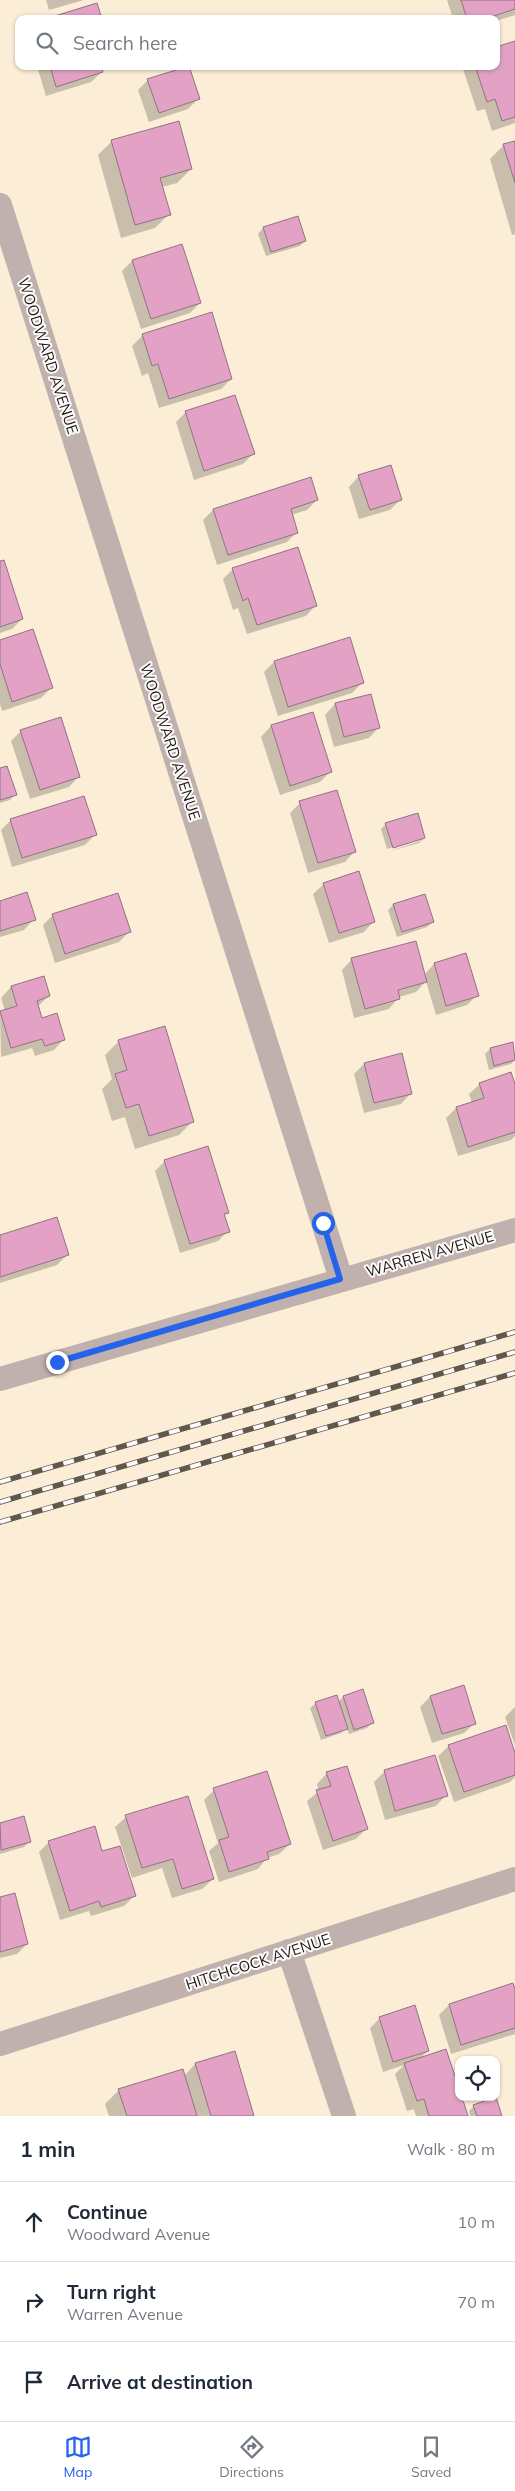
<!DOCTYPE html>
<meta charset="utf-8">
<style>
body{margin:0;font-family:Mulish,sans-serif;background:#f2f2f3;color:#1f2937}
.controls{position:absolute;right:15px;bottom:15px;display:grid;overflow:hidden;border-radius:10px;box-shadow:0 1px 4px #0004}
.controls button{width:45px;height:45px;display:grid;place-items:center;padding:0;border:0;border-bottom:1px solid #e0e1e3;background:#fff;color:#1f2937;font:25px sans-serif}
.stop{position:absolute;width:15px;height:15px;margin:-11px;border:4px solid #2563eb;border-radius:50%;background:#fff}
.stop.end{background:#2563eb;border-color:#fff;box-shadow:0 1px 5px #0008}
.list{margin:0;padding:0;list-style:none}
h2{display:flex;justify-content:space-between;align-items:center;height:65px;margin:0;padding:0 20px;font-size:21px}
h2 small{font-size:16px;font-weight:400;color:#747a83}
.list li{display:grid;grid-template-columns:32px 1fr auto;gap:15px;align-items:center;box-sizing:border-box;height:80px;padding:0 20px;border-top:1px solid #e0e1e3}
.list b{display:block;font-size:19px;white-space:nowrap}
.list p{margin:0;font-size:16px;white-space:nowrap;color:#747a83}
.list em{font-size:16px;font-style:normal;color:#747a83}
.icon{flex:none;width:28px;height:28px;fill:none;stroke:currentColor;stroke-width:2;stroke-linecap:round;stroke-linejoin:round}
.map{position:relative;flex:none;width:515px;height:2116px;overflow:hidden}
.search{position:absolute;background:#fff;box-shadow:0 1px 4px #0004;left:15px;right:15px;top:15px;height:55px;display:flex;align-items:center;gap:12px;box-sizing:border-box;padding:0 18px;border-radius:10px;color:#747a83;font-size:19px}
.sheet{height:305px;background:#fff}
nav{display:flex;justify-content:space-around;align-items:center;box-sizing:border-box;height:70px;border-top:1px solid #e0e1e3;background:#fff;font-size:14px;color:#747a83}
nav a{display:grid;justify-items:center;gap:2px}
nav .on{color:#2563eb}
.map>svg:first-child{display:block}
.shadow{fill:#0003}
.building{fill:#e3a2c5;stroke:#907382}
.lines{fill:none;stroke-linecap:round;stroke-linejoin:round}
.street{stroke:#c0b1af;stroke-width:24}
.rail-casing{stroke:#61574a;stroke-width:5.5}
.rail{stroke:#fcfcfc;stroke-width:4;stroke-dasharray:11;stroke-linecap:butt}
.route{stroke:#2563eb;stroke-width:6}
.labels{text-anchor:middle;stroke-width:4;stroke-linejoin:round;paint-order:stroke}
.street-label{font-size:15px;fill:#1f180f;stroke:#fcfcfc}
</style>
<div class="map">
<svg width="515" height="2116" viewBox="0 0 515 2116">
<rect width="100%" height="100%" fill="#fcedd7"/>
<g class="shadow">
<path d="M46,0H84L49,10Z"/>
<path d="M447,0H515V15L496,21V19H453Z"/>
<path d="M515,43V123L492,131L485,109L477,111L462,66H496Z"/>
<path d="M37,66H100L102,72L91,82L46,96Z"/>
<path d="M148,80L198,99L188,109L149,122L138,90Z"/>
<path d="M112,141L191,169L177,183L162,187L169,214L155,228L121,238L98,155Z"/>
<path d="M515,142V234L512,235L490,159L504,145Z"/>
<path d="M263,228L305,241L300,246L266,256L258,234Z"/>
<path d="M181,245L200,303L190,313L141,329L122,271L132,261Z"/>
<path d="M143,335L231,379L221,389L159,408L148,373L142,376L132,346Z"/>
<path d="M186,412L253,454L243,464L194,480L176,422Z"/>
<path d="M359,476L401,499L390,510L359,519L349,487Z"/>
<path d="M317,500L307,510L291,515L297,532L287,542L217,565L203,520L213,510Z"/>
<path d="M0,562L22,619L12,629L0,633Z"/>
<path d="M233,569L316,605L306,616L247,634L238,608L233,610L223,579Z"/>
<path d="M0,641L51,688L41,698L2,711L0,704Z"/>
<path d="M274,662L362,683L352,693L278,716L264,672Z"/>
<path d="M370,695L379,727L369,738L334,747L325,715L335,704Z"/>
<path d="M271,726L330,772L320,782L280,795L261,737Z"/>
<path d="M21,731L79,776L69,787L30,799L11,741Z"/>
<path d="M0,769L15,795L10,800L0,803Z"/>
<path d="M300,803L355,851L345,862L308,873L290,813Z"/>
<path d="M11,820L95,835L85,845L12,867L1,830Z"/>
<path d="M386,824L424,838L419,843L388,852L420,841V839L387,849L381,829Z"/>
<path d="M324,884L374,921L364,932L329,943L313,894Z"/>
<path d="M424,895L433,922L427,927L397,937L388,910L393,905Z"/>
<path d="M0,902L34,919L24,930L0,937Z"/>
<path d="M53,915L129,932L119,942L55,963L43,925Z"/>
<path d="M352,959L424,975L434,964L477,995L467,1005L436,1015L426,981L416,992L399,997L389,1009L354,1018L342,970Z"/>
<path d="M43,978L49,996L38,1006L42,1020L64,1039L54,1050L35,1056L32,1048L1,1057L0,1013L5,1011L1,998L11,987Z"/>
<path d="M119,1041L193,1121L179,1135L135,1149L125,1117L112,1121L102,1089L112,1079L105,1055Z"/>
<path d="M512,1044L515,1060L511,1064L489,1070L485,1054L490,1049Z"/>
<path d="M364,1064L411,1093L401,1104L364,1113L354,1074Z"/>
<path d="M480,1084L515,1086V1136L511,1140L458,1156L446,1118L456,1108L472,1103L469,1094Z"/>
<path d="M165,1161L227,1213L224,1216L228,1231L218,1241L180,1253L155,1171Z"/>
<path d="M0,1236L67,1255L57,1265L0,1283Z"/>
<path d="M463,1687L475,1723L464,1733L432,1743L420,1707L430,1697Z"/>
<path d="M343,1697L372,1723L367,1728L349,1734L347,1728L341,1733L321,1740L310,1708L316,1703L338,1702Z"/>
<path d="M515,1707V1745L505,1717Z"/>
<path d="M449,1746L515,1757V1777L510,1782L454,1802L438,1756Z"/>
<path d="M434,1757L446,1795L436,1806L385,1820L374,1782L384,1772Z"/>
<path d="M327,1773L366,1829L356,1839L323,1850L307,1801L319,1791L317,1784Z"/>
<path d="M214,1790L290,1844L279,1854L267,1858L258,1869L219,1882L209,1851L218,1843L204,1800Z"/>
<path d="M126,1817L213,1879L202,1889L172,1898L162,1868L132,1878L115,1827Z"/>
<path d="M23,1818L29,1842L24,1847L0,1854V1824Z"/>
<path d="M49,1842L102,1853L134,1896L124,1906L91,1916L89,1911L60,1920L39,1852Z"/>
<path d="M0,1898L27,1944L17,1954L0,1958Z"/>
<path d="M512,1984L515,1993V2034L451,2054L439,2015L449,2005Z"/>
<path d="M380,2018L428,2051L419,2059L459,2097L467,2116H416L414,2109L407,2111L395,2074L404,2065L383,2072L370,2028Z"/>
<path d="M195,2064L253,2116H109L105,2104L119,2090L184,2076Z"/>
<path d="M474,2106L500,2116H470L469,2111Z"/>
</g>
<g class="building">
<path d="M461,0H515V9L485,19H467Z"/>
<path d="M97,3L102,19H45Z"/>
<path d="M515,41V117L502,121L495,99L487,102L475,66H496V47Z"/>
<path d="M50,66H101L103,72L56,87Z"/>
<path d="M189,66L200,99L159,113L147,79Z"/>
<path d="M179,121L192,169L160,178L171,215L135,225L111,140Z"/>
<path d="M515,141V183L503,144Z"/>
<path d="M298,216L306,241L271,252L263,227Z"/>
<path d="M182,244L201,303L151,319L132,260Z"/>
<path d="M212,312L232,379L169,399L158,364L152,366L142,334Z"/>
<path d="M235,395L255,454L204,471L185,411Z"/>
<path d="M391,465L402,500L370,510L358,475Z"/>
<path d="M311,477L318,500L291,509L298,533L228,555L213,509Z"/>
<path d="M298,547L317,606L257,625L248,598L243,601L232,568Z"/>
<path d="M4,560L23,619L0,627V561Z"/>
<path d="M33,629L53,688L12,702L0,664V640Z"/>
<path d="M350,637L364,683L288,707L274,661Z"/>
<path d="M371,694L380,728L344,737L335,703Z"/>
<path d="M313,712L332,772L290,786L271,725Z"/>
<path d="M61,717L80,777L40,790L20,730Z"/>
<path d="M7,766L17,795L0,800V768Z"/>
<path d="M337,790L356,852L318,863L299,801Z"/>
<path d="M84,796L97,835L22,858L10,819Z"/>
<path d="M418,813L425,838L393,848L385,823Z"/>
<path d="M359,871L375,922L339,933L323,883Z"/>
<path d="M27,892L36,920L0,931V901Z"/>
<path d="M118,893L131,932L65,954L52,914Z"/>
<path d="M425,894L434,922L402,932L393,904Z"/>
<path d="M416,941L427,982L398,990L400,999L365,1009L351,958Z"/>
<path d="M466,953L479,996L446,1006L434,963Z"/>
<path d="M44,976L50,996L37,1001L42,1018L57,1013L65,1040L45,1046L42,1039L11,1048L0,1011L17,1006L11,986Z"/>
<path d="M165,1026L194,1122L149,1136L139,1104L126,1108L115,1074L127,1070L118,1040Z"/>
<path d="M513,1042L515,1060L494,1066L490,1048Z"/>
<path d="M402,1053L412,1094L374,1103L364,1063Z"/>
<path d="M511,1072L515,1084V1132L468,1147L456,1107L484,1098L479,1083Z"/>
<path d="M208,1146L229,1213L224,1214L230,1232L190,1244L164,1160Z"/>
<path d="M57,1217L69,1255L0,1277V1235Z"/>
<path d="M464,1685L476,1724L442,1734L430,1696Z"/>
<path d="M363,1689L374,1723L354,1730L343,1696Z"/>
<path d="M337,1695L348,1729L326,1736L315,1702Z"/>
<path d="M506,1725L515,1753V1775L464,1792L448,1745Z"/>
<path d="M435,1755L448,1796L395,1811L384,1770Z"/>
<path d="M347,1766L368,1829L333,1841L316,1790L331,1786L326,1772Z"/>
<path d="M267,1771L291,1844L267,1852L269,1859L229,1872L219,1840L229,1837L213,1788Z"/>
<path d="M188,1796L214,1879L182,1889L173,1859L142,1868L125,1815Z"/>
<path d="M24,1816L31,1842L1,1850L0,1823Z"/>
<path d="M95,1826L102,1851L120,1846L136,1896L101,1907L99,1901L70,1911L48,1841Z"/>
<path d="M15,1893L28,1944L0,1952V1897Z"/>
<path d="M513,1983L515,1989V2028L461,2045L449,2004Z"/>
<path d="M415,2005L429,2051L393,2062L379,2017Z"/>
<path d="M446,2049L459,2088V2097H462L468,2116H429L424,2099L417,2101L404,2063Z"/>
<path d="M235,2051L254,2116H211L195,2063Z"/>
<path d="M183,2069L197,2116H127L118,2089Z"/>
<path d="M496,2097L502,2116H477L473,2105Z"/>
</g>
<g class="lines">
<g class="street">
<path d="M0,205L341,1279"/>
<path d="M0,1379L515,1230"/>
<path d="M289,1951L344,2116"/>
<path d="M0,2044L515,1879"/>
</g>
<g class="rail-casing">
<g id="rail">
<path d="M0,1482L515,1332"/>
<path d="M0,1502L515,1352"/>
<path d="M0,1522L515,1373"/>
</g>
</g>
<use href="#rail" class="rail"/>
</g>
<g class="lines">
<path class="route" d="M57,1362L340,1279L323,1223"/>
</g>
<g class="labels">
<g class="street-label">
<text transform="translate(48 356) rotate(72)" y="5">WOODWARD AVENUE</text>
<text transform="translate(170 742) rotate(72)" y="5">WOODWARD AVENUE</text>
<text transform="translate(430 1254) rotate(-16)" y="5">WARREN AVENUE</text>
<text transform="translate(258 1962) rotate(-18)" y="5">HITCHCOCK AVENUE</text>
</g>
</g>
</svg>
<div class="controls">
<button><svg class="icon" aria-label="locate" viewBox="0 0 24 24"><circle cx="12" cy="12" r="6"/><path d="M12 2v4M12 18v4M2 12h4M18 12h4"/></svg></button>
</div>
<div class="stop" style="left:323px;top:1223px"></div>
<div class="stop end" style="left:57px;top:1362px"></div>
<div class="search"><svg class="icon" aria-label="search" viewBox="0 0 24 24"><circle cx="10" cy="10" r="6"/><path d="M15 15l6 6"/></svg>Search here</div>
</div>
<section class="sheet">
<h2>1 min<small>Walk · 80 m</small></h2>
<ul class="list">
<li><svg class="icon" aria-label="ahead" viewBox="0 0 24 24"><path d="M12 20V5M6 11l6-6 6 6"/></svg><div><b>Continue</b><p>Woodward Avenue</p></div><em>10 m</em></li>
<li><svg class="icon" aria-label="right" viewBox="0 0 24 24"><path d="M7 20v-9h11M14 6l5 5-5 5"/></svg><div><b>Turn right</b><p>Warren Avenue</p></div><em>70 m</em></li>
<li><svg class="icon" aria-label="arrive" viewBox="0 0 24 24"><path d="M6 21V4h12l-3 4 3 4H6"/></svg><div><b>Arrive at destination</b></div></li>
</ul>
</section>
<nav>
<a class="on"><svg class="icon" aria-label="map" viewBox="0 0 24 24"><path d="M3 6l6-2 6 2 6-2v14l-6 2-6-2-6 2zM9 4v14M15 6v14"/></svg>Map</a>
<a><svg class="icon" aria-label="directions" viewBox="0 0 24 24"><path d="M12 3l9 9-9 9-9-9zM9 14v-3h6M13 9l2 2-2 2"/></svg>Directions</a>
<a><svg class="icon" aria-label="saved" viewBox="0 0 24 24"><path d="M7 4h10v16l-5-4-5 4z"/></svg>Saved</a>
</nav>
